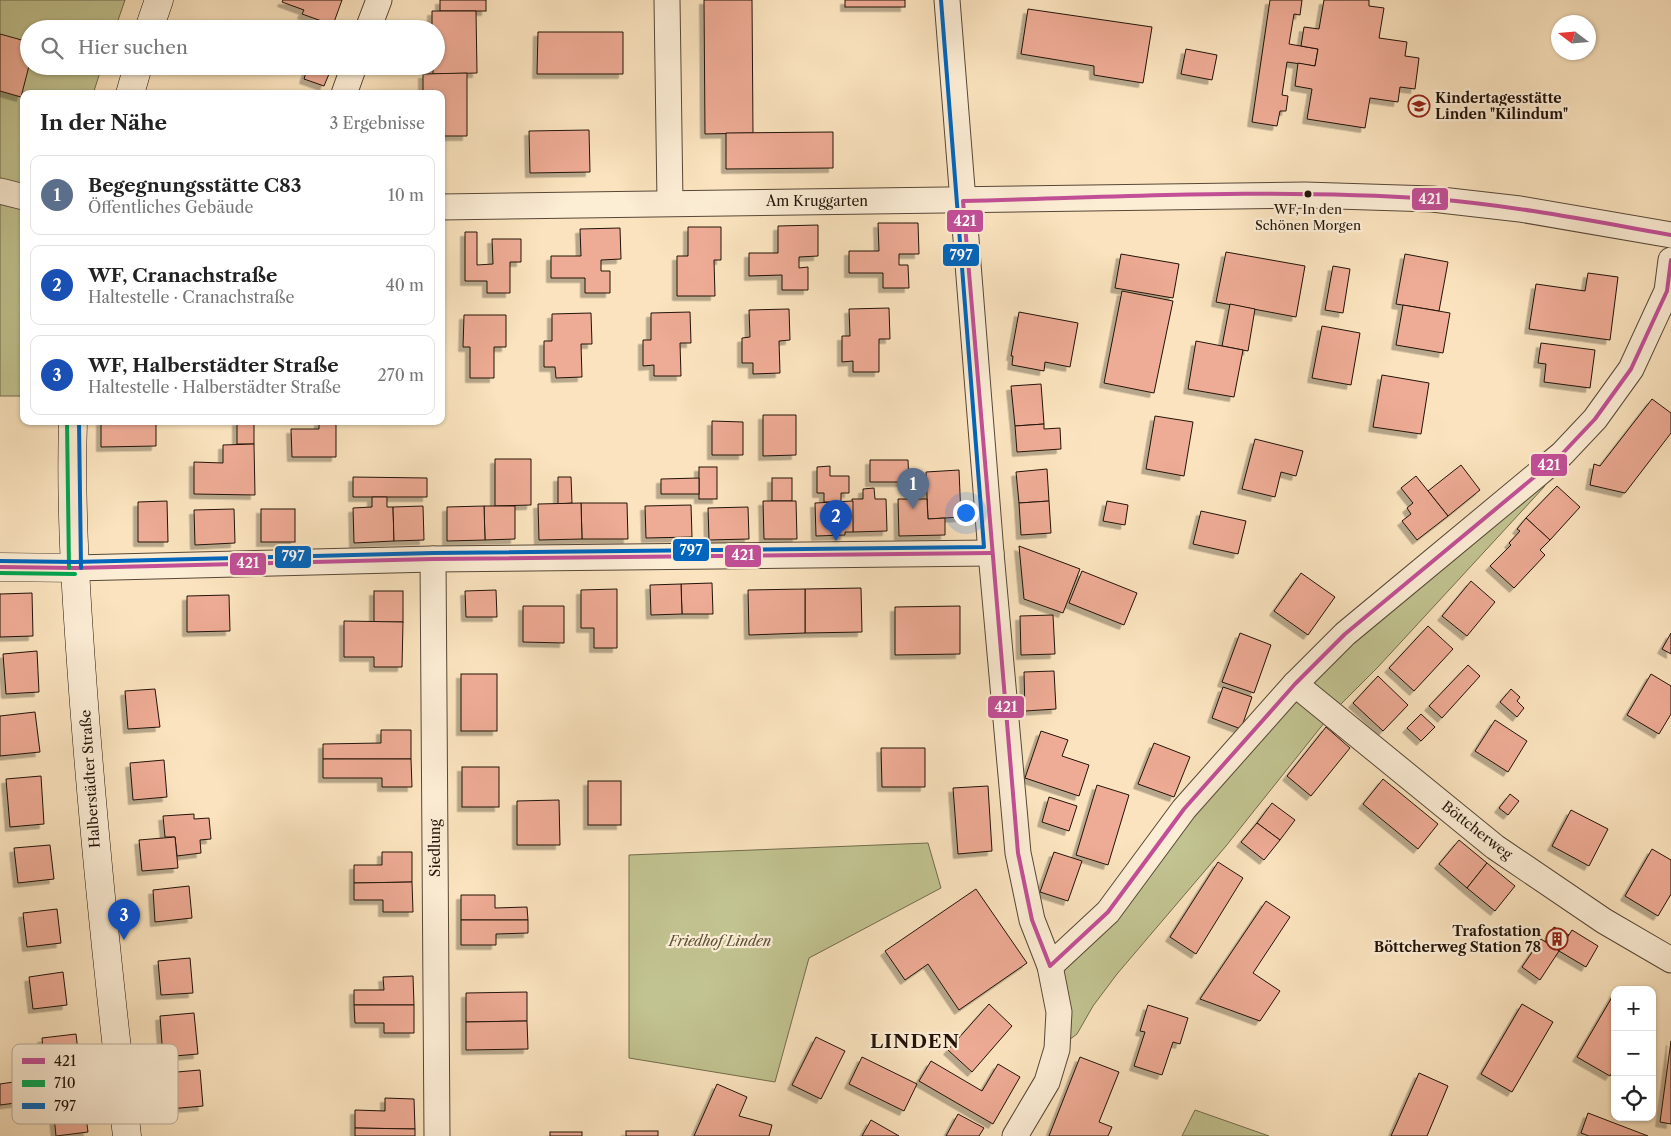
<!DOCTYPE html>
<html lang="de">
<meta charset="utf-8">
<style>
body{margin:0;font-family:"Libre Caslon Text",serif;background:#f6f6f6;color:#222}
.controls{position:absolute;right:15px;bottom:15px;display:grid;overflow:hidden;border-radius:10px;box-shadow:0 1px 4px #0004}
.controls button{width:45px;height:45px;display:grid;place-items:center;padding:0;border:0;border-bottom:1px solid #e0e0e0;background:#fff;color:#222;font:25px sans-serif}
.compass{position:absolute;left:1551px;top:15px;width:45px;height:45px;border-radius:50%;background:#fff;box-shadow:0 1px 4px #0004;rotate:286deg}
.you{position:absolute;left:965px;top:512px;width:18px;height:18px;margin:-12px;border:4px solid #fff;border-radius:50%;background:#1a73e8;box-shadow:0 0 0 8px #1a73e833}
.badge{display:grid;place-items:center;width:32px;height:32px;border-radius:50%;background:#8f2418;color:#fff;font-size:16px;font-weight:700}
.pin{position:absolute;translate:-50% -41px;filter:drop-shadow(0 1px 2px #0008)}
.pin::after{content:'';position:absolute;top:26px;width:18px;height:15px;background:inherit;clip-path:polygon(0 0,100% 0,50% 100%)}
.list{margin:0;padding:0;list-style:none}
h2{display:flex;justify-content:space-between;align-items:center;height:65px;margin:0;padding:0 20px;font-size:21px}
h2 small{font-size:16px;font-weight:400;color:#767676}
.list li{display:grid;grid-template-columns:32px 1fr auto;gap:15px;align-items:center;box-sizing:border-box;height:80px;margin:0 10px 10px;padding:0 10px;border:1px solid #e0e0e0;border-radius:10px}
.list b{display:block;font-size:19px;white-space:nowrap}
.list p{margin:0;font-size:16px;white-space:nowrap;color:#767676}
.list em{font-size:16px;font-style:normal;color:#767676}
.icon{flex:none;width:28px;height:28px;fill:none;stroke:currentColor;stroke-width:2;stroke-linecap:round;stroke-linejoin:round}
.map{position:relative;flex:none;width:1671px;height:1136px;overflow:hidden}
.search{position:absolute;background:#fff;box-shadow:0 1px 4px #0004;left:20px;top:20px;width:425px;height:55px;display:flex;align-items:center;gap:12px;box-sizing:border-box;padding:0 18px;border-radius:28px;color:#767676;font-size:19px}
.panel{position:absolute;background:#fff;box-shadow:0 1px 4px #0004;left:20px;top:90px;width:425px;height:335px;border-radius:10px}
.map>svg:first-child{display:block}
.green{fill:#c1c390;stroke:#716b4c}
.building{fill:#eeab95;stroke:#211309;filter:url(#shadow)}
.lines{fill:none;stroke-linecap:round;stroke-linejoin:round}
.minor-casing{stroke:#574736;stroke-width:27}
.tertiary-casing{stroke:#574736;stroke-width:29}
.secondary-casing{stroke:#211309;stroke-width:29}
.minor{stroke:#fcedd5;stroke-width:25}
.tertiary{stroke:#fcedd5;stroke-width:28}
.secondary{stroke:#fcedd5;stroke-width:28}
.bus-1-casing{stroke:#fcedd5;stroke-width:8}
.bus-2-casing{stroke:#fcedd5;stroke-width:8}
.bus-3-casing{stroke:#fcedd5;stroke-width:8}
.bus-1{stroke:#c24f97;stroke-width:4}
.bus-2{stroke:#00a651;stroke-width:4}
.bus-3{stroke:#0065bd;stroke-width:4}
.bus-dot{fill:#211309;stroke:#fcedd5;stroke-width:2}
.labels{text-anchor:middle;stroke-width:4.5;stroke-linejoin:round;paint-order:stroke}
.bus-label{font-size:13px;fill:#211309;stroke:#fcedd5}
.poi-label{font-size:14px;font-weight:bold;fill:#211309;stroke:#fcedd5;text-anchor:start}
.street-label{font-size:14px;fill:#211309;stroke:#fcedd5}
.park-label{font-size:14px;font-style:italic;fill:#595138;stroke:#fcedd5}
.district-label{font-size:19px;font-weight:bold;letter-spacing:1px;fill:#211309;stroke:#fcedd5}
.key{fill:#fcedd5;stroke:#baac98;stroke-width:1}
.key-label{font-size:14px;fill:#211309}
.line-badge{stroke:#fcedd5;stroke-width:2}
.badge-label{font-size:14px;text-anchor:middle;font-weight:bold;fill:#fff}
</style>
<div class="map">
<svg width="1671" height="1136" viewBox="0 0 1671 1136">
<defs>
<filter id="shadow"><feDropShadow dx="-4.5" dy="4.5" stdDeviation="0" flood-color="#0004"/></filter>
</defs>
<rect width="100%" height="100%" fill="#fae3be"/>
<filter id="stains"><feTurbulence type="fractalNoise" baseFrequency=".004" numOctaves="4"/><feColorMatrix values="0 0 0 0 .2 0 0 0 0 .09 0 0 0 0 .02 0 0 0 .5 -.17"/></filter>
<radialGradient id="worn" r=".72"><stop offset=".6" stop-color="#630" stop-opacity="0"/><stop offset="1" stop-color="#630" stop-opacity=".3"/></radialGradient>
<g class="green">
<path d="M0,0H125L115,29H29V66H102L93,94H24V207L22,214L24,216V396H0Z"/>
<path d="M1562,454L1544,487L1378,667L1332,713L1226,846L1117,974L1093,1006L1077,1034L1057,1049L1050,966L1295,684Z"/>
<path d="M928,843L941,888L809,958L775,1082L629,1058V855Z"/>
<path d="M1195,1110L1269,1136H1182Z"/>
</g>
<g class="building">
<path d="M283,0H342L333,25L302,14L304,10L282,2Z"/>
<rect x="440" y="0" width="46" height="11"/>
<path d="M704,0H752L753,133L705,134Z"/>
<rect x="845" y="0" width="60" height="7"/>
<path d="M1270,0H1302L1300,15L1294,14L1289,44L1318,49L1315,66L1287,62L1282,95L1288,96L1286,111H1280L1277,126L1252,122Z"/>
<path d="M1324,0H1369V6L1384,8L1379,38L1407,42L1405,56L1419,58L1415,89L1400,87L1398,102L1370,98L1365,128L1307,119L1312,89L1295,86L1298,63L1315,66L1318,49L1301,46L1304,27L1319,29Z"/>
<path d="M1028,9L1152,27L1143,83L1094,75V66L1021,54Z"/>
<path d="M432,11H476L477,73L433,74V66H436V29H432Z"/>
<path d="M538,32H623V74H537Z"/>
<path d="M0,34L29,42V66L21,97L0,91Z"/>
<path d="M1186,49L1217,55L1212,80L1181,74Z"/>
<path d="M308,66L329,74L324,86L304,79Z"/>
<path d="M467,73V136H441V94H423V74Z"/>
<path d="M589,130L590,172L530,173L529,131Z"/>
<path d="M833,132V168L726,169V133Z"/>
<path d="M878,223H918L919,254H899V265H908L909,288H883V273H849V251H879Z"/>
<path d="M818,225V256L799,257V268L808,267V290H782V275L749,276V253H778V226Z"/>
<path d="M688,227H721V260H714L715,296H677V256H688Z"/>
<path d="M620,228L621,259L601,260V271H610V293H585V278H551V256H581L580,229Z"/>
<path d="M465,232H477V265L493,264L492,239H521V262H510V293H487V281H465Z"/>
<path d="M1226,252L1305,266L1296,317L1216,302Z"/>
<path d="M1121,254L1179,264L1173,298L1115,288Z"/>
<path d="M1405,254L1448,262L1439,311L1396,304Z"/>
<path d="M1333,266L1350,269L1343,313L1325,310Z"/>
<path d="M1588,273L1618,277L1610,340L1529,329L1536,284L1585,291Z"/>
<path d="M1122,291L1173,301L1154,393L1104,383Z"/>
<path d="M1230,304L1255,309L1248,351L1222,346Z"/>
<path d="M1403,305L1450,313L1443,353L1396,345Z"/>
<path d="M889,308L890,339H879V372H853V361L842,362V336H850L849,309Z"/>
<path d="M789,309L790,340L779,341L780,373L753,374V363H742V338L750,337L749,310Z"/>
<path d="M690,312L691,343H680L681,376H654V365L643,366V340H651V313Z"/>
<path d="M1019,312L1078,323L1070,367L1045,362L1044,371L1012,365L1013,356H1011Z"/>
<path d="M591,313L592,344H581L582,377L556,378L555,367H544V341H552V314Z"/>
<path d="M464,315H506V347H494V378H470V347H463Z"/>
<path d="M1322,326L1360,333L1351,385L1312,378Z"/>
<path d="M1196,341L1243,350L1234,397L1188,389Z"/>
<path d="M1541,343L1595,350L1590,388L1544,382L1546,364L1538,363Z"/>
<path d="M1382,375L1429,383L1421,434L1373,427Z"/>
<path d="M1041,384L1044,424L1015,426L1011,386Z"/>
<path d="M1652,399L1671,413V433L1625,493L1590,485L1594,464L1600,466Z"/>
<path d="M763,415H796V455L763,456Z"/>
<path d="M1155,416L1193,422L1184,476L1146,469Z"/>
<path d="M101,421H156V446L101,447Z"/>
<rect x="237" y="421" width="17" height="23"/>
<path d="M319,421H336V457H292L291,429H319Z"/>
<path d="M712,421L743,422V455H712Z"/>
<path d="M1044,424V429L1060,428L1061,449L1017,452L1015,426Z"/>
<path d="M1255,439L1303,451L1296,476L1281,472L1275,497L1242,489Z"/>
<path d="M254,444L255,495L194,494V462L223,463V445Z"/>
<path d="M495,459H531V505L495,506Z"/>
<path d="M870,460H908L909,482H870Z"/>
<path d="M1461,465L1480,490L1448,516L1428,491Z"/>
<path d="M830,466V476H849V493H841V502H824V493H817V467Z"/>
<rect x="699" y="467" width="18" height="32"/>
<path d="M1047,469L1049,501L1019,503L1016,472Z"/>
<path d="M959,470L961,517L928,519L926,472Z"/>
<path d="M1416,476L1448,516L1417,540L1402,521L1411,514L1407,508L1413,503L1401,488Z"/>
<path d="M353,477L427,478V497H353Z"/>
<path d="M558,477H571L572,503L558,504Z"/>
<path d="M699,478V494H661V479Z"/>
<rect x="772" y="478" width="20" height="23"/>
<path d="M1557,486L1580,507L1550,540L1526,518Z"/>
<path d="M874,488L875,499H886L887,531L853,532L852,499H863V489Z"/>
<path d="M372,497H387V507H393L394,541L354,543L353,508L372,507Z"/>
<path d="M898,499H927L928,519L945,518V535L899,536Z"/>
<path d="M167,501L168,542H138V502Z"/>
<path d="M763,501H796L797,539H764Z"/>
<path d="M853,501V532H845V535L816,536L815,503Z"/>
<path d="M1049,501L1051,533L1021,535L1019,503Z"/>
<path d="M1107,501L1128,505L1125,525L1103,521Z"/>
<path d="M581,503H627L628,539H582Z"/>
<path d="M581,503L582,539L539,540L538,504Z"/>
<path d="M691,505L692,537L646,538L645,506Z"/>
<path d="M423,506L424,540L394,541L393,507Z"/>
<path d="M484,506H515V539L485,540Z"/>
<path d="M484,506L485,540L447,541V507Z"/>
<path d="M748,507L749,539L709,540L708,508Z"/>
<path d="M234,509L235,543L195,545L194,510Z"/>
<rect x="261" y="509" width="34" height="33"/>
<path d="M1201,511L1246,521L1238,554L1193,544Z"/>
<path d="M1526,518L1550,540L1540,550L1545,555L1514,588L1490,566L1511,545L1509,543L1520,531L1517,529Z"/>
<path d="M1019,546L1080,569L1063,613L1024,599Z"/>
<path d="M1082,571L1137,593L1124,625L1069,603Z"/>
<path d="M1301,573L1335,597L1308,635L1274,611Z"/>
<path d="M1471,581L1495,602L1467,636L1442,616Z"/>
<path d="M712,583L713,614H682L681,584Z"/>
<path d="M681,584L682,614L651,615L650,585Z"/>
<path d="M861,588L862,632L805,633V589Z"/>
<path d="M617,589V648H594V628H581V590Z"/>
<path d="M805,589V633L749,635L748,590Z"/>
<path d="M496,590L497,617H466L465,591Z"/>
<rect x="374" y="591" width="29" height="31"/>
<path d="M32,593L33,636L0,637V594Z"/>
<path d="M229,595L230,631L187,632V596Z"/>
<path d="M523,606H564V643L523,642Z"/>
<path d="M960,606V654L895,655V607Z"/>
<path d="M1053,615L1055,654L1021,655L1020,616Z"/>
<path d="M344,621L403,622L402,667H374V657H344Z"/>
<path d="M1428,626L1453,649L1414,691L1389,668Z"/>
<path d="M1240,633L1271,645L1254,693L1222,682Z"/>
<path d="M1671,633V654L1662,649Z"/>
<path d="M37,651L39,692L6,694L3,654Z"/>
<path d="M1468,665L1480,676L1442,718L1429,706Z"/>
<path d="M1054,671L1056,709L1025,711L1024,672Z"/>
<rect x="461" y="674" width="36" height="57"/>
<path d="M1651,674L1671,686V714L1659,734L1627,715Z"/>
<path d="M1378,676L1408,705L1383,731L1353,703Z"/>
<path d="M1223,687L1252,697L1241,729L1212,718Z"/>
<path d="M155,689L160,727L128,729L125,691Z"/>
<path d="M1511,689L1520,697L1517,701L1524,708L1517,717L1500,702Z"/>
<path d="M35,712L40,752L0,756V716Z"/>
<path d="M1421,714L1435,727L1421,741L1407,728Z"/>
<path d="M1495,720L1527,741L1508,772L1475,751Z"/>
<path d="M1326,727L1350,748L1311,796L1287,776Z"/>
<path d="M381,730H411V759H323V744L381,743Z"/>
<path d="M1041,731L1068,740L1062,756L1089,765L1079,796L1025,778Z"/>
<path d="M1154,743L1190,757L1174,797L1138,784Z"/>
<path d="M881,748H925V787H882Z"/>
<path d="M323,759H411L412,787H382V778H323Z"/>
<path d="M164,760L167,797L133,800L130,763Z"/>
<rect x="462" y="767" width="37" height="40"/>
<path d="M41,776L44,824L10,827L6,779Z"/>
<path d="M1383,779L1438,824L1418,849L1363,804Z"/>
<rect x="588" y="781" width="33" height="44"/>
<path d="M1097,785L1129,795L1108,865L1076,855Z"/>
<path d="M988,786L992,851L958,854L953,788Z"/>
<path d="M1510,794L1519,801L1508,815L1499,808Z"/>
<path d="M1049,797L1077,806L1069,831L1042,822Z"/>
<path d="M559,800L560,845H517V801Z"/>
<path d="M1272,803L1295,820L1280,840L1257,823Z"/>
<path d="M1571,810L1608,829L1589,866L1552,846Z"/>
<path d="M194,814V819L209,818L211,839L200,840L201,853L177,856L175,837H165L163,816Z"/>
<path d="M1257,823L1280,840L1264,860L1241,842Z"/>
<path d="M175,837L178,868L142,871L139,840Z"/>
<path d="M1459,840L1487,863L1467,888L1439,864Z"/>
<path d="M50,845L54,879L18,883L14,848Z"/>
<path d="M1652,849L1671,860V894L1658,916L1625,896Z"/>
<path d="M382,852H412V882L354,883V865H382Z"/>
<path d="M1054,852L1082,861L1068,901L1040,892Z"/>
<path d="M1218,862L1243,878L1196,954L1170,937Z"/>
<path d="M1487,863L1515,886L1495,911L1467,888Z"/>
<path d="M412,882L413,912H383V900H354V883Z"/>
<path d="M189,886L192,918L155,922L153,890Z"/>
<path d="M976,889L1027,963L959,1010L928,964L905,980L885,951Z"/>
<path d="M461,895H495V908L527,907L528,920H461Z"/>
<path d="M1266,901L1290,917L1253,973L1280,991L1260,1021L1200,999Z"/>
<path d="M57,909L61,943L27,947L23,913Z"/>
<path d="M461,920H528V933L496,934V945H461Z"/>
<path d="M1554,927L1569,935L1559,951L1545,942Z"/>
<path d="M1572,930L1598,946L1586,967L1559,951Z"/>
<path d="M1541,939L1559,951L1540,980L1522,967Z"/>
<path d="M190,958L193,993L161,995L158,961Z"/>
<path d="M63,972L67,1005L33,1009L29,977Z"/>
<path d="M413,976L414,1005H354V990H384L383,977Z"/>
<path d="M527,992V1021L466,1022V993Z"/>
<path d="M1615,992V1067L1610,1076L1577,1057Z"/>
<path d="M989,1004L1012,1026L972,1072L948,1050Z"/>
<path d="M1522,1004L1553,1022L1512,1092L1481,1074Z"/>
<path d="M354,1005H414V1033H384V1023H355Z"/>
<path d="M1148,1005L1188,1018L1180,1044L1173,1042L1162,1075L1134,1066L1145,1032L1140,1031Z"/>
<path d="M194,1013L198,1054L163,1057L160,1016Z"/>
<path d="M527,1021L528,1049L466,1050V1022Z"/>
<path d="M76,1034L80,1068L45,1072L42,1038Z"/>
<path d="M816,1037L845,1051L821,1099L792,1085Z"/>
<path d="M1671,1041V1124L1660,1122Z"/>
<path d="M862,1057L917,1084L904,1111L849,1084Z"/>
<path d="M1080,1057L1119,1072L1099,1122L1112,1127L1108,1136H1049Z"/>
<path d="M931,1061L982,1091L998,1064L1020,1077L993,1124L919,1081Z"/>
<path d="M200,1070L203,1106L169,1109L166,1073Z"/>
<path d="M1419,1073L1448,1086L1427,1136H1391Z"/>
<path d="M20,1081L23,1102L0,1105V1084Z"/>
<path d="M717,1084L747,1097L739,1116L772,1125L769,1136H694Z"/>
<path d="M385,1098L414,1099L415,1129L355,1128V1110L385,1111Z"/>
<path d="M84,1102L88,1132L56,1136L53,1106Z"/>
<path d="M1588,1113L1648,1136H1589L1581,1133Z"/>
<path d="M958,1114L984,1128L979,1136H946Z"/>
<path d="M871,1120L899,1136H862Z"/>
<path d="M355,1128L415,1129V1136H355Z"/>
<rect x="626" y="1131" width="32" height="5"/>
<rect x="550" y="1132" width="32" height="4"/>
</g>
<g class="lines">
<g class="minor-casing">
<g id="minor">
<path d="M667,0L670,202"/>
<path d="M947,0L991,553L1018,853L1032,920L1050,966L1059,1012L1057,1049L1047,1082L1015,1136"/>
<path d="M368,29L379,0"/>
<path d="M344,94L354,66"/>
<path d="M0,191L24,197"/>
<path d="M441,207L1305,195L1432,199L1520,209L1671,235"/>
<path d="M433,559L437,1136"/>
<path d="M75,568L433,559L991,553"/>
<path d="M1295,684L1495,847L1604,921L1671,960"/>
<path d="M1050,966L1108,912L1184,809L1295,684L1345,634L1562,454L1595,419L1631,369L1667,291L1671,260"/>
</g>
</g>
<g class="tertiary-casing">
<path id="tertiary" d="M0,567L75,568"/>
</g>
<g class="secondary-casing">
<g id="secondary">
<path d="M149,29L159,0"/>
<path d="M130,94L138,66"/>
<path d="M73,421C70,516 77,610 84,704C95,848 110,992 127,1136"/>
</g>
</g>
<use href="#minor" class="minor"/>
<use href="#tertiary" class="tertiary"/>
<use href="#secondary" class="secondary"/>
<g class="bus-1-casing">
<g id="bus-1">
<path d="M1671,235C1592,221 1512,205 1432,199C1276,188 1119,197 963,201L1018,853L1032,920L1050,966L1108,912L1184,809L1295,684L1345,634L1562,454L1595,419L1631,369L1667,291L1671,260"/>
<path d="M0,567L75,568L433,559L991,553"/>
</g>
</g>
<g class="bus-2-casing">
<g id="bus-2">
<path d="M67,421L69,568"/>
<path d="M0,573L75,574"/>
</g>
</g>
<g class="bus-3-casing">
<g id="bus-3">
<path d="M79,421L81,568"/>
<path d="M0,561L75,562L433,553L984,547L941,0"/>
</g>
</g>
<use href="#bus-1" class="bus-1"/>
<use href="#bus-2" class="bus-2"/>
<use href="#bus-3" class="bus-3"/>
</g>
<defs>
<g id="school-ring" transform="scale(1.125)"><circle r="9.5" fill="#fcedd5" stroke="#8f2418" stroke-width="1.5"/><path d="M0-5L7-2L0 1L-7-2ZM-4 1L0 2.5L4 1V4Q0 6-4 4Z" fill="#8f2418"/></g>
<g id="building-ring" transform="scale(1.125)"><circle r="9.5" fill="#fcedd5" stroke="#8f2418" stroke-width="1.5"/><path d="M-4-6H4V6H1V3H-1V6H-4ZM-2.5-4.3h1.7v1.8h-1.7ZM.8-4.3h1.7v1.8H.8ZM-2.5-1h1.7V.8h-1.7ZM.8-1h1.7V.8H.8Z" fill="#8f2418"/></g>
</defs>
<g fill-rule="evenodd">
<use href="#school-ring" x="1419" y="106"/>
<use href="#building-ring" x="1557" y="939"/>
</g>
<circle class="bus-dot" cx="1308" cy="194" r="4.5"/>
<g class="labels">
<g class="bus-label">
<text x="1308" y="214">WF, In den<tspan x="1308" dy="16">Schönen Morgen</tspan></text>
</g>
<g class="poi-label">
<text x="1435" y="103">Kindertagesstätte<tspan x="1435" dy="16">Linden "Kilindum"</tspan></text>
<text x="1541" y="936" text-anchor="end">Trafostation<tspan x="1541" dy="16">Böttcherweg Station 78</tspan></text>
</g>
<g class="street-label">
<text x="817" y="206">Am Kruggarten</text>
<text transform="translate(90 779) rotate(-94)" y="5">Halberstädter Straße</text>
<text transform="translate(1477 830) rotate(38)" y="5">Böttcherweg</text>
<text transform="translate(435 848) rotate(-90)" y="5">Siedlung</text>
</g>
<g class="park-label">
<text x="720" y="946">Friedhof Linden</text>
</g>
<g class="district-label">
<text x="915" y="1048">LINDEN</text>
</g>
</g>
<rect x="12" y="1044" width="166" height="80" rx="8" class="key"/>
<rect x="22" y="1058" width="23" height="6" fill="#c24f97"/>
<rect x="22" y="1080" width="23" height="7" fill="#00a651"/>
<rect x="22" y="1103" width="23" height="6" fill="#0065bd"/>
<g class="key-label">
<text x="54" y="1066">421</text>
<text x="54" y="1088">710</text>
<text x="54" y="1111">797</text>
</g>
<g class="line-badge">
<rect x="1411" y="187" width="38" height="24" rx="5" fill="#c24f97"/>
<rect x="946" y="209" width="38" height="24" rx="5" fill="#c24f97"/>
<rect x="942" y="243" width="38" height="24" rx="5" fill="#0065bd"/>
<rect x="1530" y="453" width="38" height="24" rx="5" fill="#c24f97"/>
<rect x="672" y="538" width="38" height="24" rx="5" fill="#0065bd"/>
<rect x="724" y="544" width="38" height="24" rx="5" fill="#c24f97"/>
<rect x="274" y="545" width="38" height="24" rx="5" fill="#0065bd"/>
<rect x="229" y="552" width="38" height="24" rx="5" fill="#c24f97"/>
<rect x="987" y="695" width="38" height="24" rx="5" fill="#c24f97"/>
</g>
<g class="badge-label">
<text x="1430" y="204">421</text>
<text x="965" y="226">421</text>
<text x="961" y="260">797</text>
<text x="1549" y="470">421</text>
<text x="691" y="555">797</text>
<text x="743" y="560">421</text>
<text x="293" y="561">797</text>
<text x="248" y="568">421</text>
<text x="1006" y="712">421</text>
</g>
<rect width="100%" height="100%" filter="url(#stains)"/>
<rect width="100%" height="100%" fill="url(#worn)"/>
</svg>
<div class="controls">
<button>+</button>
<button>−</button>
<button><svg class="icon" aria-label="locate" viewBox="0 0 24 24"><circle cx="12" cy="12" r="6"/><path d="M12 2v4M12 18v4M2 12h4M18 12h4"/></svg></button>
</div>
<svg class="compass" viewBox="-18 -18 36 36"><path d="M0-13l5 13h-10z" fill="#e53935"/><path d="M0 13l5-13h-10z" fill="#767676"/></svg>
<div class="you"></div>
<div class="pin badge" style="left:913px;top:509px;background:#5c6f8a">1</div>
<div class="pin badge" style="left:836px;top:541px;background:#1a4fb4">2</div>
<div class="pin badge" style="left:124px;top:940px;background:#1a4fb4">3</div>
<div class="search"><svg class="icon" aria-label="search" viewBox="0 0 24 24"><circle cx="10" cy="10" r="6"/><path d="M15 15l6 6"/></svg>Hier suchen</div>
<section class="panel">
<h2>In der Nähe<small>3 Ergebnisse</small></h2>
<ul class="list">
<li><span class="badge" style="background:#5c6f8a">1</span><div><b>Begegnungsstätte C83</b><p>Öffentliches Gebäude</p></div><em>10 m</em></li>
<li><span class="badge" style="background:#1a4fb4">2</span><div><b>WF, Cranachstraße</b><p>Haltestelle · Cranachstraße</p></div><em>40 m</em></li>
<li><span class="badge" style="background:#1a4fb4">3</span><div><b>WF, Halberstädter Straße</b><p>Haltestelle · Halberstädter Straße</p></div><em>270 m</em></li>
</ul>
</section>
</div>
